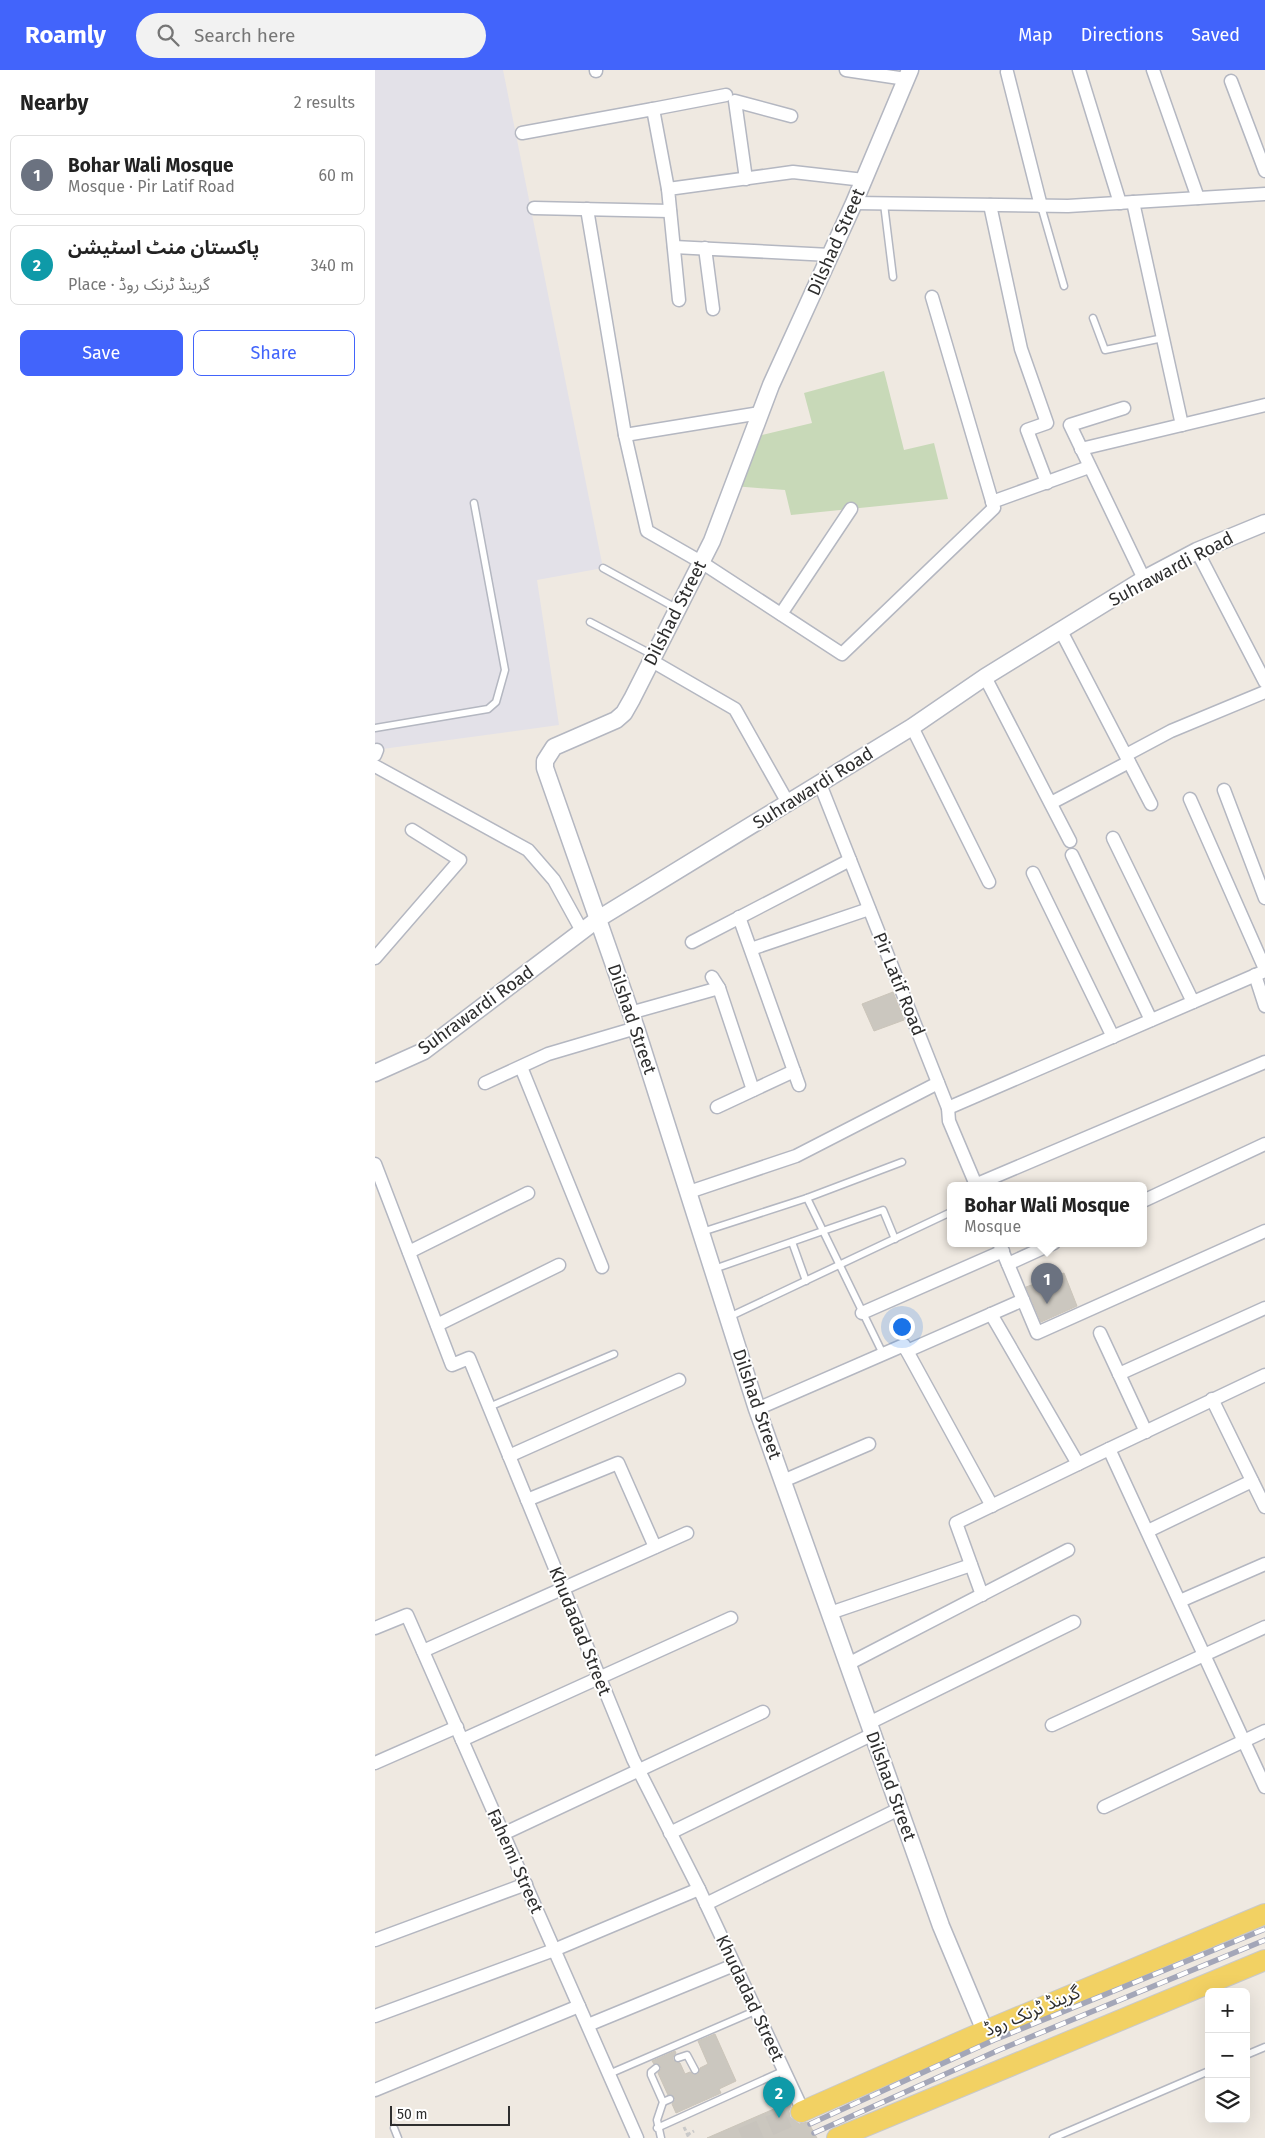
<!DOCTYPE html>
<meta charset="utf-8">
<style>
body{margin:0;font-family:"Fira Sans","Noto Sans Arabic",sans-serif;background:#f2f2f2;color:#222}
.controls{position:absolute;right:15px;bottom:15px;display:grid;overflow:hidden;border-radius:8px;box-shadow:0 5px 20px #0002}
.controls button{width:45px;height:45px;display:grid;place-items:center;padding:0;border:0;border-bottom:1px solid #e0e0e0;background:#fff;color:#222;font:25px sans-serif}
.scale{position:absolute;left:15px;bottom:12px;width:120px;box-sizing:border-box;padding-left:5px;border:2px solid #2e2e2e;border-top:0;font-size:14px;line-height:18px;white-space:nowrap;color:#2e2e2e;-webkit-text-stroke:4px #fff;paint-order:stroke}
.you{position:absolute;left:526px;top:1256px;width:18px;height:18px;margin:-12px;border:4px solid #fff;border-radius:50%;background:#1a73e8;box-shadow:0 0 0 8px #1a73e833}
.badge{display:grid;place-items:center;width:32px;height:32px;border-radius:50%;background:#4264fb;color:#fff;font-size:16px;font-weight:700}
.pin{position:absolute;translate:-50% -41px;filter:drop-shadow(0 1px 2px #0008)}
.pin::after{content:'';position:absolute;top:26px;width:18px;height:15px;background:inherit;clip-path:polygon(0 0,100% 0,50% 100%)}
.popup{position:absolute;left:572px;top:1112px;width:200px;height:65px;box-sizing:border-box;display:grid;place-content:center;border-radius:8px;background:#fff;filter:drop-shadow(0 1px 4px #0005);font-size:16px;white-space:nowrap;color:#767676}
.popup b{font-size:19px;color:#222}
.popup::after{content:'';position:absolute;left:50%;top:100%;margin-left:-10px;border:10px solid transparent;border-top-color:#fff}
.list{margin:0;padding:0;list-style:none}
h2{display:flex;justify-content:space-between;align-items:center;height:65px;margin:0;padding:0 20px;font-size:21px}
h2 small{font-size:16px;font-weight:400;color:#767676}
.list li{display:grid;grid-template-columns:32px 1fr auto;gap:15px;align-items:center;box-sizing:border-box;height:80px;margin:0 10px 10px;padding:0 10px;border:1px solid #e0e0e0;border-radius:8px}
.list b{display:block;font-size:19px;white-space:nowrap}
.list p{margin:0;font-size:16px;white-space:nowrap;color:#767676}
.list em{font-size:16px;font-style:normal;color:#767676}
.actions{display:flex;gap:10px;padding:15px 20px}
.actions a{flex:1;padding:11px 0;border:1px solid #4264fb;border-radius:8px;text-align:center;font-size:18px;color:#4264fb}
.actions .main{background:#4264fb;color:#fff}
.icon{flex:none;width:28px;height:28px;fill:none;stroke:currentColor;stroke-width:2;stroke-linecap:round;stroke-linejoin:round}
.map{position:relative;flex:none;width:890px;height:2068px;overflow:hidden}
header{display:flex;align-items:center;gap:30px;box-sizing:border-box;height:70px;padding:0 25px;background:#4264fb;color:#fff}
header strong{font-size:24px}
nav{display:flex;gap:28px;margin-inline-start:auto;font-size:18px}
.search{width:350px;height:45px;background:#f2f2f2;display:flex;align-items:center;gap:12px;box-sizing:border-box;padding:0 18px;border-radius:28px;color:#767676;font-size:19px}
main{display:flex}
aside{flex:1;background:#fff}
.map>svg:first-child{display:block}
.industrial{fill:#e3e1e8}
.cemetery{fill:#c8d9b8}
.building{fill:#cbc7bf;stroke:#cbc5ba}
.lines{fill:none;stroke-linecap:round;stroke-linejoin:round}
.primary-tunnel{stroke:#c8c4bd;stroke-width:20;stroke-dasharray:20 10;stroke-linecap:butt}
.service-casing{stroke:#b4b7c1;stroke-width:9}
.minor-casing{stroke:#b4b7c1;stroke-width:15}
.tertiary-casing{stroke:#b4b7c1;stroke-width:19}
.primary-casing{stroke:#c9c9c9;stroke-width:22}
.path{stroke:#c9c9c9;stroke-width:3;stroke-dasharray:4 2.5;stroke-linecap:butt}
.service{stroke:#fff;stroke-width:6}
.minor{stroke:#fff;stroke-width:12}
.tertiary{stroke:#fff;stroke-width:16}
.primary{stroke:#f2d163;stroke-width:20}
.rail-casing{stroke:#a3a6b8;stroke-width:5.5}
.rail{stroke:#fff;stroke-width:4;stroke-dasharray:11;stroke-linecap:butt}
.labels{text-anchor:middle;stroke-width:4;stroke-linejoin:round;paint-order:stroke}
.street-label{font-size:18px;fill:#2e2e2e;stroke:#fff}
</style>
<header>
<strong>Roamly</strong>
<div class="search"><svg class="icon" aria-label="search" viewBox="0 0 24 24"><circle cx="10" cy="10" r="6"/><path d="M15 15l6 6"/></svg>Search here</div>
<nav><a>Map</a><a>Directions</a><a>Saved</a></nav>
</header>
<main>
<aside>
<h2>Nearby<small>2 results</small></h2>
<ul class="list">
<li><span class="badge" style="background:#6b7280">1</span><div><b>Bohar Wali Mosque</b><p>Mosque · Pir Latif Road</p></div><em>60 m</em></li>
<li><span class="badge" style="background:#0f9aa8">2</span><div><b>پاکستان منٹ اسٹیشن</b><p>Place · گرینڈ ٹرنک روڈ</p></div><em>340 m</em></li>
</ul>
<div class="actions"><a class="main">Save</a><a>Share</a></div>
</aside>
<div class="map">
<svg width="890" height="2068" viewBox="0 0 890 2068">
<rect width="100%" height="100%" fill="#efe9e1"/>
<path class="industrial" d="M0,0H128L228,498L162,510L184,655L0,680Z"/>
<path class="cemetery" d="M509,301L529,380L559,373L573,429L416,445L410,420L358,416L379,367L437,353L429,323Z"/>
<g class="building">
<path d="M518,922L529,950L499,961L487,934Z"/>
<path d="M689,1203L702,1236L666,1252L651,1217Z"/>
<path d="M340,1964L361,2011L344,2019L346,2023L301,2043L297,2034L300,2030L299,2027L293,2025L283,2003L286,1999L285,1995L279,1994L277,1991L300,1981L301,1983L298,1987V1990L305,1993L310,2004L315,2002L322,2005L324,2002L325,1998L333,1994L323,1971Z"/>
<path d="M415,2032L416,2035L414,2041L415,2047L424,2054L433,2052L442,2068H332Z"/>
</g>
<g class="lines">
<path class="primary-tunnel" d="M367,2068L426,2042"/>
<g class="service-casing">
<g id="service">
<path d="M509,134L518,207"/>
<path d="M666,136L689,216"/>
<path d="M718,248L730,280L788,268"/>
<path d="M228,498L301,538"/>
<path d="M215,552L278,585"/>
<path d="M0,658L113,639L121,632L130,600L99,433"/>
<path d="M432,1128L508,1284"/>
<path d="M327,1162L432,1128L527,1092"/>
<path d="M417,1172L431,1211"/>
<path d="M339,1199L508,1140L520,1169"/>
<path d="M354,1247L576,1142"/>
<path d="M114,1337L239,1284"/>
<path d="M871,1985L890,1977"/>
<path d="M303,1988L312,1985L320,2000"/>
<path d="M281,1998L276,2002V2005L288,2032L282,2050L286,2068"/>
<path d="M234,2004L380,1941"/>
<path d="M288,2032L295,2029"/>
<path d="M19,2058L23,2068"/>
<path d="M282,2058L408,2001"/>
<path d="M678,2068L834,2001"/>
</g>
</g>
<g class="minor-casing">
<g id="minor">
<path d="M221,0V1"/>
<path d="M471,0L531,9"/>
<path d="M704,0L745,133"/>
<path d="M778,0L823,128"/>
<path d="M632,2L666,136"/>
<path d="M856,11L890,101"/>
<path d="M278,39L351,25"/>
<path d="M147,63L278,39L293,119"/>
<path d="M371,109L360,31L416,46"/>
<path d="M758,132L807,355"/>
<path d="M479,133L693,136L890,124"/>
<path d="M615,135L646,279L672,353L652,360L672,413"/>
<path d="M159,138L295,141"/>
<path d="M212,139L250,365L272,461L326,492L467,584L619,438L557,227"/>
<path d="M299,177L455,185"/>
<path d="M330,178L338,239"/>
<path d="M304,230L293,119L418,102L489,110"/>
<path d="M749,338L695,355L769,509"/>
<path d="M250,365L385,343"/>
<path d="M706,379L890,335"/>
<path d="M617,432L714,397"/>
<path d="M822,481L890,612"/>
<path d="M406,544L476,439"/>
<path d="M686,561L776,734"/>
<path d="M277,591L360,639L413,733"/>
<path d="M610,607L695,771"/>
<path d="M537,657L614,812"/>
<path d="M0,685L2,680"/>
<path d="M751,685L796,661L890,622"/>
<path d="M0,696L153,780L179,810L207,861"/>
<path d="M445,714L573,1038L574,1051L601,1115"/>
<path d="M849,720L890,828"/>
<path d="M815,729L890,899"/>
<path d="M676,733L754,692"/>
<path d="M738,768L818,932"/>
<path d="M697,785L776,950"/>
<path d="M658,803L738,967"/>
<path d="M364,847L424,1015"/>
<path d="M317,872L475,790"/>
<path d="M376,879L494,839"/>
<path d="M0,888L85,790L37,760"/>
<path d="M880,905L890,936"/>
<path d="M337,907L344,918L378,1020"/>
<path d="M255,943L344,918"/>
<path d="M146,997L227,1197"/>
<path d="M110,1013L173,984L261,958"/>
<path d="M342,1037L419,1001"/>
<path d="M573,1038L890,901"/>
<path d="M0,1094L77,1295L94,1288L258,1689L324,1819L428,2041"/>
<path d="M600,1115L890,992"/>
<path d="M314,1122L421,1086L563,1013"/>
<path d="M768,1131L890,1074"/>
<path d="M624,1173L662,1263L890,1161"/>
<path d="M34,1182L153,1123"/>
<path d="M633,1194L679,1173"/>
<path d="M487,1243L628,1181"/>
<path d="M616,1244L703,1394"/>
<path d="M62,1255L184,1195"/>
<path d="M725,1263L771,1362"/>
<path d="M532,1281L617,1436"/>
<path d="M744,1304L890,1238"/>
<path d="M890,1305L734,1379L890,1717"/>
<path d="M837,1329L890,1437"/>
<path d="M382,1339L529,1275L532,1281L648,1230"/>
<path d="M134,1386L304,1310"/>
<path d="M408,1411L494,1374"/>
<path d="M152,1430L243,1393L280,1477"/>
<path d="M773,1461L877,1411"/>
<path d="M607,1525L581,1453L734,1379"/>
<path d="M805,1531L890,1494"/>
<path d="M455,1543L596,1495"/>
<path d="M0,1558L32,1545L262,2068"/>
<path d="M48,1581L312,1463"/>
<path d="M473,1594L693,1480"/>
<path d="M494,1653L699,1552"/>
<path d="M677,1655L890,1557"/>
<path d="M87,1670L356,1548"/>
<path d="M0,1693L82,1657"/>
<path d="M729,1737L890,1661"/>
<path d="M295,1763L498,1664"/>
<path d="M128,1764L388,1642"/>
<path d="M331,1834L524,1739"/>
<path d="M0,1870L151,1814"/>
<path d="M0,1946L179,1880L324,1819"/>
<path d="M213,1955L359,1895"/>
<path d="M0,2020L204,1936"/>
</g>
</g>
<g class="tertiary-casing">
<g id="tertiary">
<path d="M535,0L479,133L396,315L337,471L257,629L249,643L241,650L179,677L170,691V698L261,958L382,1339L566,1856L610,1961"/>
<path d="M0,1003L49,981L223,849L537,657L610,607L769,509L822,481L890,453"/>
</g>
</g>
<g class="primary-casing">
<g id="primary">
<path d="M426,2042L610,1961L890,1844"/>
<path d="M462,2068L890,1890"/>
</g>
</g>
<g class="path">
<path d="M309,2057L314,2068"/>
<path d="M312,2065L319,2061"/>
</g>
<use href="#service" class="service"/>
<use href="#minor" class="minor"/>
<use href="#tertiary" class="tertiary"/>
<use href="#primary" class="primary"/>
<g class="rail-casing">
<g id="rail">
<path d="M435,2054L619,1970L890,1859"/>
<path d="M439,2063L624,1980L890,1870"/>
</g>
</g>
<use href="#rail" class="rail"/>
</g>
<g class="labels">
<g class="street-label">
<text transform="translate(461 172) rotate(-66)" y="6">Dilshad Street</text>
<text transform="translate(796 499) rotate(-28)" y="6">Suhrawardi Road</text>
<text transform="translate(300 543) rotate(-63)" y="6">Dilshad Street</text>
<text transform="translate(438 718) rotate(-32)" y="6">Suhrawardi Road</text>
<text transform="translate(524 914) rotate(68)" y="6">Pir Latif Road</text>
<text transform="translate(101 940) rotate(-36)" y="6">Suhrawardi Road</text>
<text transform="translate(257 949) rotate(71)" y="6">Dilshad Street</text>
<text transform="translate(382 1334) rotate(71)" y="6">Dilshad Street</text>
<text transform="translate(205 1561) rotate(68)" y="6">Khudadad Street</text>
<text transform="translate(516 1716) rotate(70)" y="6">Dilshad Street</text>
<text transform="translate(140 1791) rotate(66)" y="6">Fahemi Street</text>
<text transform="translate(375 1928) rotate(65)" y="6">Khudadad Street</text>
<text transform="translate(657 1941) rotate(-23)" y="6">گرینڈ ٹرنک روڈ</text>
</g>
</g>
</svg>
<div class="controls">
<button>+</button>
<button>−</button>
<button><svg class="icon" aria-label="layers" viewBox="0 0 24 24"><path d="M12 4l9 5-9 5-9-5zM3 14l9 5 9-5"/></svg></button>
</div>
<div class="scale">50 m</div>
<div class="you"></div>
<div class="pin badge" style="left:672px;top:1234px;background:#6b7280">1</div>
<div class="popup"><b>Bohar Wali Mosque</b>Mosque</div>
<div class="pin badge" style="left:404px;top:2048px;background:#0f9aa8">2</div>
</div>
</main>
